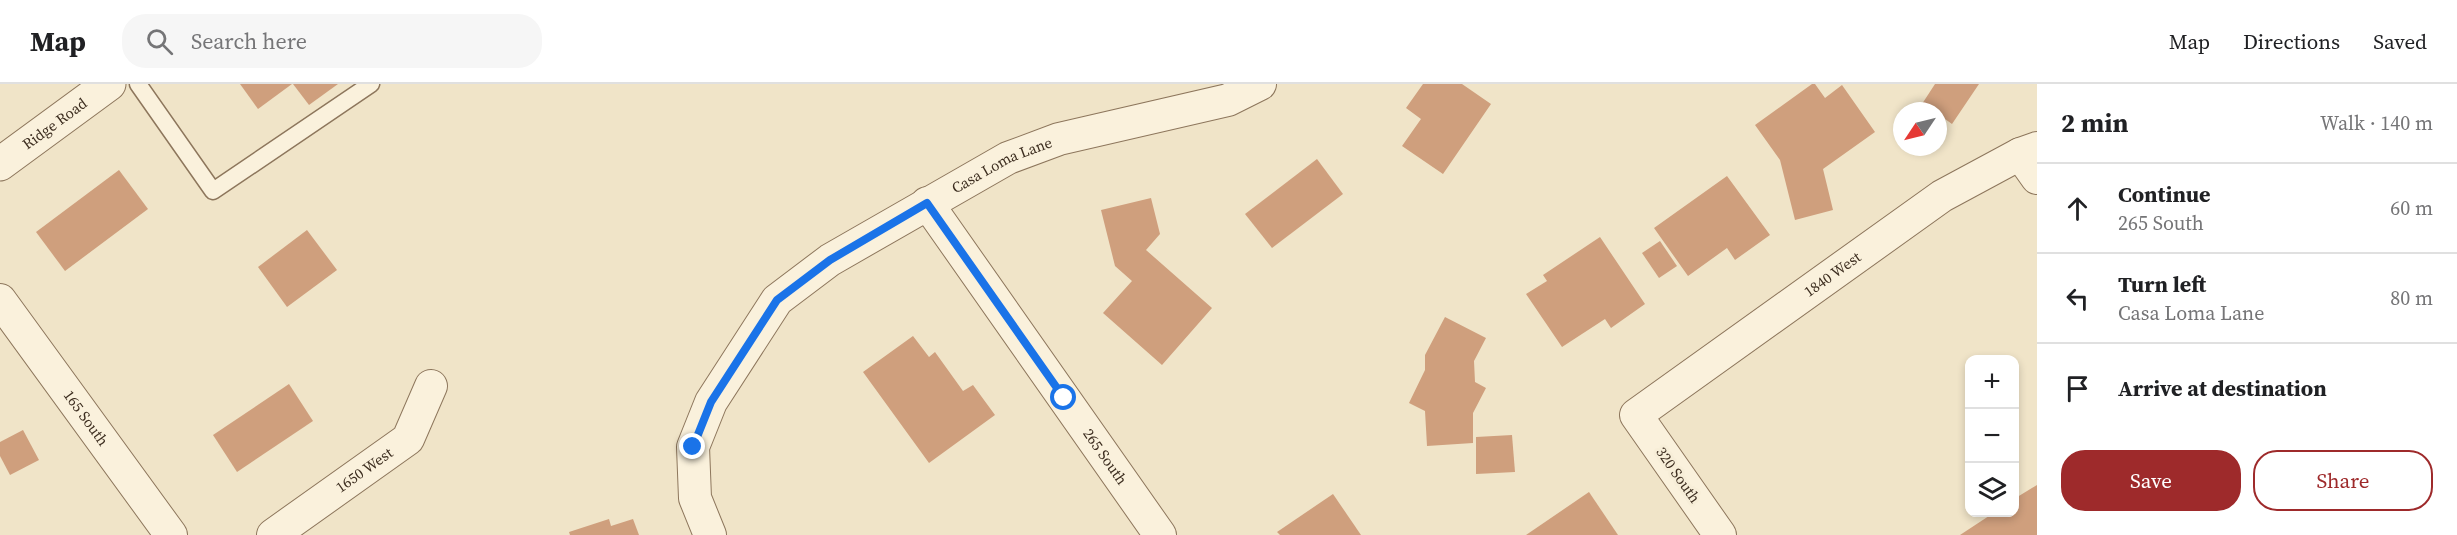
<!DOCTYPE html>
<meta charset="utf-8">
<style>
body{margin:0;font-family:"Source Serif 4",serif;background:#f6f6f6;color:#202124}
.controls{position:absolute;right:18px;bottom:18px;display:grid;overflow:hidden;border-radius:12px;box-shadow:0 3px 9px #0003}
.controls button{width:54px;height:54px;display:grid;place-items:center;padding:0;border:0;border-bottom:2px solid #e0e0e0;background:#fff;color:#202124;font:30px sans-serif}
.compass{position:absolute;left:1893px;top:18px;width:54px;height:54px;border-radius:50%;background:#fff;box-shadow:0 3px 9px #0003;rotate:235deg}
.stop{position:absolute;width:18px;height:18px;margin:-14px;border:4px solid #1a73e8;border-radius:50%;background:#fff}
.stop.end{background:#1a73e8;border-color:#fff;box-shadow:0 2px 6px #0008}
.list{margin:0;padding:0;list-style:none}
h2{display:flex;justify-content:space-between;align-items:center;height:78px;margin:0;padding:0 24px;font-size:26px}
h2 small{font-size:20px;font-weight:400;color:#757577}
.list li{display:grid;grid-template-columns:39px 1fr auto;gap:18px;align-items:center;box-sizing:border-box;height:90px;padding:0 24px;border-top:2px solid #e0e0e0}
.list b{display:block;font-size:22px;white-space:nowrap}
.list p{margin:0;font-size:20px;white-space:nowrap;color:#757577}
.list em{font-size:20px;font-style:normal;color:#757577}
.actions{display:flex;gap:12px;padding:18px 24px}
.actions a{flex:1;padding:14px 0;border:2px solid #9e2a2b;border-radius:24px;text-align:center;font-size:21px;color:#9e2a2b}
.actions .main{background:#9e2a2b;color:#fff}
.icon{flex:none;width:33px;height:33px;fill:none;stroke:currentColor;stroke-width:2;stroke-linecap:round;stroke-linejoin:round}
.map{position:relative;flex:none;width:2037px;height:451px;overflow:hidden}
header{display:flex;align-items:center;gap:36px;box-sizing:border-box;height:84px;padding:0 30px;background:#fff;border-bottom:2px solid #e0e0e0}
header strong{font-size:28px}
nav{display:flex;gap:33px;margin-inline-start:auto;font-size:21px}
.search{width:420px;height:54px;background:#f6f6f6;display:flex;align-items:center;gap:15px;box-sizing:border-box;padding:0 21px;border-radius:24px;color:#757577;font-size:22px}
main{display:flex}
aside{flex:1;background:#fff}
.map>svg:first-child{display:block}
.building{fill:#cf9f7d}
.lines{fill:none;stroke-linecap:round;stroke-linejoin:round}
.service-casing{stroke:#8d765c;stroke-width:19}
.minor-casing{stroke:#8d765c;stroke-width:34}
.tertiary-casing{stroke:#8d765c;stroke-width:35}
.service{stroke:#faf1dc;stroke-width:16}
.minor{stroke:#faf1dc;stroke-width:32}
.tertiary{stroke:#faf1dc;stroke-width:33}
.route{stroke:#1a73e8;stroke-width:8}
.labels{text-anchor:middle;stroke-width:6;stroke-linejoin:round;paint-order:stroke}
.street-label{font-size:15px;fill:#3d2e20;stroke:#f7eed8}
</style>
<header>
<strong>Map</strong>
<div class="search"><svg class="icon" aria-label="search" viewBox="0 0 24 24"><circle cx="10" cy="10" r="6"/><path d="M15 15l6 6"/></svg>Search here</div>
<nav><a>Map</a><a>Directions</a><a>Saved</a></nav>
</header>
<main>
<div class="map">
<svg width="2037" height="451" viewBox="0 0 2037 451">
<rect width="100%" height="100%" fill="#f0e4c8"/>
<g class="building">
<path d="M240,0H292L258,25Z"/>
<path d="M293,0H338L309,21Z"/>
<path d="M1423,0H1462L1491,20L1443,90L1402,62L1421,35L1406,24Z"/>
<path d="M1812,0H1815L1825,14L1842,1L1875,48L1823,85L1833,126L1795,136L1780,76L1755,41Z"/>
<path d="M1935,0H1979L1952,40L1938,30V27H1933L1922,20Z"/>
<path d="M1317,75L1343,110L1272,164L1245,130Z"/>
<path d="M119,86L148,125L65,187L36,148Z"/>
<path d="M1727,92L1770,151L1735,176L1727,164L1688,192L1654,144Z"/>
<path d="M1151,114L1160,150L1146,166L1212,224L1162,281L1103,229L1132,197L1115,182L1101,126Z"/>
<path d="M307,146L337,186L287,223L258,183Z"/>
<path d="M1600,153L1645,220L1611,244L1605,235L1562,263L1526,210L1547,197L1543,191Z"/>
<path d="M1660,157L1677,182L1659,194L1642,169Z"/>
<path d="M1445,233L1486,254L1474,277L1475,298L1486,304L1473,329V359L1427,362L1425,327L1409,319L1425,286V271Z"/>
<path d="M913,252L929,273L935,268L963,307L973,301L995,331L929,379L863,288Z"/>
<path d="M289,300L313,337L237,388L213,351Z"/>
<path d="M23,346L39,376L10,391L0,372V358Z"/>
<path d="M1512,351L1515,388L1476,390V353Z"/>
<path d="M2037,401V451H1960L1995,428H2014V415Z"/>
<path d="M1589,408L1618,451H1526Z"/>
<path d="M1333,410L1361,451H1280L1277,448Z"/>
<path d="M609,435L611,442L633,435L639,451H570L569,448Z"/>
</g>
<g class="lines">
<g class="service-casing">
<path id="service" d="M138,0L213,107L371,0"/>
</g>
<g class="minor-casing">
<g id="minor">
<path d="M2020,70L2037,94"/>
<path id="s1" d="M927,119L1160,451"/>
<path id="s2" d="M0,216L171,451"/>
<path id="s3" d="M273,451L408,355L431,302"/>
<path id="s4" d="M710,451L695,414L693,363L711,318L777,216L830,176L1008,74L1059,55L1228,16L1260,0"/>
<path id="s5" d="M1720,451L1636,331L1942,112L2020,70L2037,64"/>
</g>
</g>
<g class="tertiary-casing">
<g id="tertiary">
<path id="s6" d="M0,80L109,0"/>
</g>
</g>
<use href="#service" class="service"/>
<use href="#minor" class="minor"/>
<use href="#tertiary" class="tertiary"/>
</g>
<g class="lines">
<path class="route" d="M693,363L711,318L777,216L830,176L927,119L1064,314"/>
</g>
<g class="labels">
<g class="street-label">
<text dy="5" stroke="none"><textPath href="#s6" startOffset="68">Ridge Road</textPath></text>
<text dy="5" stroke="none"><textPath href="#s4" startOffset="524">Casa Loma Lane</textPath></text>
<text dy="5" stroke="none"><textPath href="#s5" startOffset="388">1840 West</textPath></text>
<text dy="5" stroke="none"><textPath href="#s2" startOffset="146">165 South</textPath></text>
<text dy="5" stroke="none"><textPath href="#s1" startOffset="310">265 South</textPath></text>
<text dy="5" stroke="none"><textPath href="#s3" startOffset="112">1650 West</textPath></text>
<text transform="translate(1678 391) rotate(55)" y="5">320 South</text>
</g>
</g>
</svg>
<div class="controls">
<button>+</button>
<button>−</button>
<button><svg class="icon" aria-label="layers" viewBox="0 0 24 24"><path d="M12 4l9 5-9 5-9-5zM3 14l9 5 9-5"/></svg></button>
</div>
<svg class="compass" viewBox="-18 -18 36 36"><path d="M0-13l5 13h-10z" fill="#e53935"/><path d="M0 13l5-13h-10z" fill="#757577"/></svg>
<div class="stop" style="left:1064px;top:314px"></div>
<div class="stop end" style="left:693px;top:363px"></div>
</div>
<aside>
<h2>2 min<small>Walk · 140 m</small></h2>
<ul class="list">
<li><svg class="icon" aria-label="ahead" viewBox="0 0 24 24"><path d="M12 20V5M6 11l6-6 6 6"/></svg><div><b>Continue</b><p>265 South</p></div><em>60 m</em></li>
<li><svg class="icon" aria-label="left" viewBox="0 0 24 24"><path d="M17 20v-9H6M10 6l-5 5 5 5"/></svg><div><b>Turn left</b><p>Casa Loma Lane</p></div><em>80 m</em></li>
<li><svg class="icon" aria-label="arrive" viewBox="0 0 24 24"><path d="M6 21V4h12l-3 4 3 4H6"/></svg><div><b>Arrive at destination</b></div></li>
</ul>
<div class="actions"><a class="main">Save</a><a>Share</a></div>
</aside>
</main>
